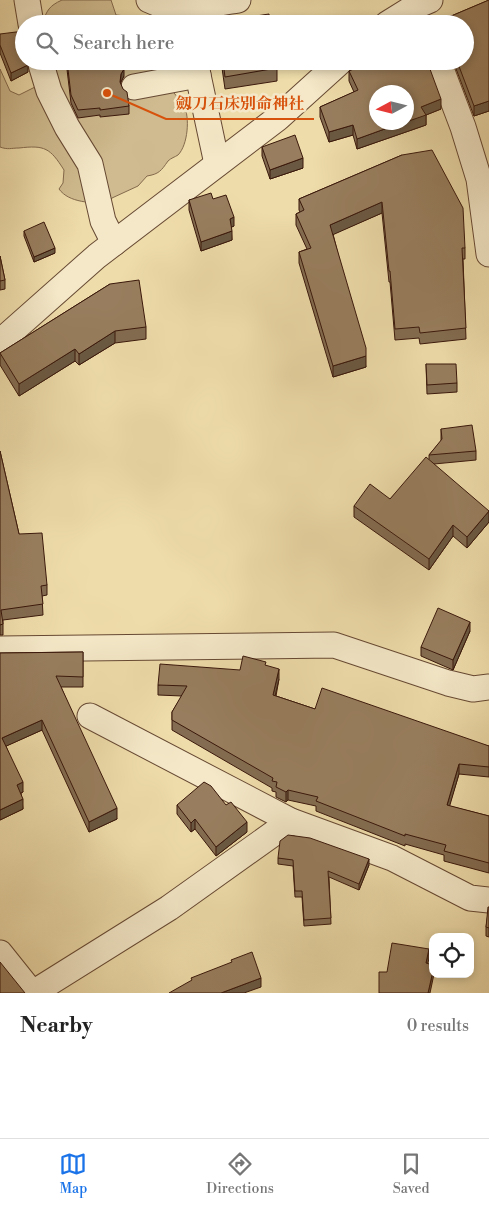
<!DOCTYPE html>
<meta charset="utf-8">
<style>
body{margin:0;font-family:"Libre Bodoni","Noto Serif JP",serif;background:#f2f2f2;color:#222}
.controls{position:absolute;right:15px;bottom:15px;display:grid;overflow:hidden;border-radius:10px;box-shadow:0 2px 8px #0003}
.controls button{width:45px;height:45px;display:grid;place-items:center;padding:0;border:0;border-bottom:1px solid #e0e0e0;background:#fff;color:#222;font:25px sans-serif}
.compass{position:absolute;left:369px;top:85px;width:45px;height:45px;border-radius:50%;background:#fff;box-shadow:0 2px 8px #0003;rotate:263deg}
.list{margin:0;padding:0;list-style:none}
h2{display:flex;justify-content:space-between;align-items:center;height:65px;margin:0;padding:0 20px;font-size:21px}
h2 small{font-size:16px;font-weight:400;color:#767676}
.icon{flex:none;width:28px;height:28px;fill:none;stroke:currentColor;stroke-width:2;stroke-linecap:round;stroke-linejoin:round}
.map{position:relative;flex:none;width:489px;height:993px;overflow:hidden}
.search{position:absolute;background:#fff;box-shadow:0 2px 8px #0003;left:15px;right:15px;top:15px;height:55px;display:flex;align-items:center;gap:12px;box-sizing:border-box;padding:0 18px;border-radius:28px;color:#767676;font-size:19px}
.sheet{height:145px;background:#fff}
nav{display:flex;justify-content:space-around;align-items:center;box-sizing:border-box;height:70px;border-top:1px solid #e0e0e0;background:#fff;font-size:14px;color:#767676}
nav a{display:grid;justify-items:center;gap:2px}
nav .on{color:#1a73e8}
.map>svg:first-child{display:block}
.green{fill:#cfbb8f;stroke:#846a4d}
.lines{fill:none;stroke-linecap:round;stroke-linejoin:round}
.minor-casing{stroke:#674933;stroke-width:27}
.minor{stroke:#f4e8c8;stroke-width:25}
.wall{fill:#836c51;stroke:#3a180b}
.shaded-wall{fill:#6a5842;stroke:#3a180b}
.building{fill:#987e5e;stroke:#3a180b}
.leader{fill:none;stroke:#d7520c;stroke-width:2}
.callout-dot{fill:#d7520c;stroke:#f4e8c8;stroke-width:2}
.callout-label{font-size:16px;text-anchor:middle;font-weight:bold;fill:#d7520c;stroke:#f4e8c8;stroke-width:5;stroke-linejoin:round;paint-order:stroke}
</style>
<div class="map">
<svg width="489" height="993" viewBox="0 0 489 993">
<rect width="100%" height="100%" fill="#eedcaa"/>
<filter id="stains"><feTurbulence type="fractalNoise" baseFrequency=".004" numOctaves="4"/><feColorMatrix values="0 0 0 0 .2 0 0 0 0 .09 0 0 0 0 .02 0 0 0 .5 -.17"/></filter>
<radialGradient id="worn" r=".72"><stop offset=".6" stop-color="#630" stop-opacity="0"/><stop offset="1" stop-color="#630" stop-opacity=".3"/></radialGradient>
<g class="green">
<path d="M62,0H111L116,15L136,17L142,24H42C47,10 49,6 62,0Z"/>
<path d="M38,61H168C175,71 179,80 174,93C177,97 182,101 184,106C190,117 188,145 178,155C175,157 171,158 168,161C161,171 159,174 147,176L138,186L112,198L108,203C92,203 69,203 59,189L63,183L64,170C50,148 45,145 19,148C11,148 8,150 0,147V69L10,91L19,95L35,87Z"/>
</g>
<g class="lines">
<g class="minor-casing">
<g id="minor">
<path d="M27,0L31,24"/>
<path d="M149,0C177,14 208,4 238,0"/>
<path d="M387,24L416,6L430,0"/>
<path d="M40,61L49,91L67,127L90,164L103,221L114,243"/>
<path d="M195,61L217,164"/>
<path d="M438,61L463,127L479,179L489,254"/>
<path d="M134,87L198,75"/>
<path d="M0,342L97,256L278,118L341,61"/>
<path d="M0,649L334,645L448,683L473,689L489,687"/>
<path d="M90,716L291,821L392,858L470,898L489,900"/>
<path d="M0,953L32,993"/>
<path d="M33,993L169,908L291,821"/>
</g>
</g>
<use href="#minor" class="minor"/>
</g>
<g class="wall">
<path d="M489,0V111L474,116L453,61H465L437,23V22Z"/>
<path d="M0,34L28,72L11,81L0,53Z"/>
<path d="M66,61H87V64L124,76L120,83L129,106V114L100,117V115L78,118L71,103Z"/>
<path d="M221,61H276L277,68V81L225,89Z"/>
<path d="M349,71L441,109L426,115V125L357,149L353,135L329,142L320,117V107L354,92L349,81Z"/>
<path d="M262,147L303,168L270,179L262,156Z"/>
<path d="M402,155L465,248V259H463L466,339L420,344L419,338L395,340L390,282H389L382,213L333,234L366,367L333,377L299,263V252L307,249L296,225V214L300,212L299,210V199Z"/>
<path d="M213,199L234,226L231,227L232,240L201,251L189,210V200Z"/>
<path d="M24,231L55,253L34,262L24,236Z"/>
<path d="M0,256L5,280V289L0,290Z"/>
<path d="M110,284L146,327V339L115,343L79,365L75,361L19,396L0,365V353Z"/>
<path d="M426,364L457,383V392L427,394Z"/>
<path d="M441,429L476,451V460L434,464L489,522L467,548L453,536L429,570L354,517V506L390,499L429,459V455L441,441Z"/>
<path d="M0,451L19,534L47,585V595L42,596L43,615L3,620V635H0Z"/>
<path d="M470,631L453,670L421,656V647Z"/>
<path d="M83,652V687H61L117,819L89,832L42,730L6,746L23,792L21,793L23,809L0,820V653Z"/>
<path d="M266,666L279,679L276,696L315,709L489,746V777L459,774L449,806L489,816V873L444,861V855L405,844V846L316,811V806L288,800L286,802L276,797V792L272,791V788L172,730V712L182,696L158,695V685Z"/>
<path d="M177,805L247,832L216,856L195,829L191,832L177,814Z"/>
<path d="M278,858L369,865L359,890L329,877L331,924L304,926L302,897H295L293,866L278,864Z"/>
<path d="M489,907V937L486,936V927Z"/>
</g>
<g class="shaded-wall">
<path d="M28,65V72L11,81V73Z"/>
<path d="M124,69V76L121,82L120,89L121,74Z"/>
<path d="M441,99V109L426,115V125L357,149V139L404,122H406L421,107Z"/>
<path d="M489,101V111L474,116V106Z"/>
<path d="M353,125V135L329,142V132Z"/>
<path d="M303,158V168L270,179V170Z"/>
<path d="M382,202V213L330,236V225Z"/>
<path d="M234,217V226L230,228V219Z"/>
<path d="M232,231V240L201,251V242Z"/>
<path d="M55,248V253L34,262V257Z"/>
<path d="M115,331V343L79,365V354Z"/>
<path d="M75,349V361L19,396V384Z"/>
<path d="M366,356V367L333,377V366Z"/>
<path d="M489,511V522L467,548V537Z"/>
<path d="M453,525V536L429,570V559Z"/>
<path d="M470,622V631L453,670V660Z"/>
<path d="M279,669V679L273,705V695Z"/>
<path d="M42,720V730L2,748V738Z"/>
<path d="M459,764V774L447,815V805Z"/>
<path d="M23,782V792L17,795V785Z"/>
<path d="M288,790V800L286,802V792Z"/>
<path d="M23,799V809L0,820V810Z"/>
<path d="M117,808V819L89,832V822Z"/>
<path d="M195,819V829L191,832V823Z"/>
<path d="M247,822V832L216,856V847Z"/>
<path d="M369,859V865L359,890V884Z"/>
<path d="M429,949V958L426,972V963Z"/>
<path d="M433,971V974H434L430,993H428Z"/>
<path d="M261,978V987L244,993H221Z"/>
</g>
<g class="building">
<path d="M489,0V101L474,106L457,61H465V24H435L437,23V22Z"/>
<path d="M269,14L270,24H217V22Z"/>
<path d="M113,20L114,23L112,24H82Z"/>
<path d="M24,31V61H28V65L11,73L0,45V34Z"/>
<path d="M67,61H87V64L115,61H124V69L121,74L120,82L123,89L127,92L129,106L100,110V108L78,110L71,95Z"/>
<path d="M223,61H276L277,68L225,77Z"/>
<path d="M372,61H427L441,99L421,107L426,115L406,122V92H376V122H404L357,139L353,125L329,132L320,107L358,90L349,71Z"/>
<path d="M295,135L303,158L270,170L262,147Z"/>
<path d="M432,150L463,208L465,248H462L466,328L420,333L419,327L395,329L390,271H389L382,202L330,225L366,348V356L333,366L299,252L311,248L296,214L304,210L299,199L402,155Z"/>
<path d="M211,193L213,199L226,195L234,217L230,219L232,231L201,242L189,200Z"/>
<path d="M44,222L55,248L34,257L24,231Z"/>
<path d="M0,256L5,280L0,281Z"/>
<path d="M139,280L146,327L115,331L79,354L75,349L19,384L0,353L110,284Z"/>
<path d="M426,364H456L457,383L427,385Z"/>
<path d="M472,425L476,451L429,455L442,439L441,429Z"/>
<path d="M0,451L19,534L42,533L47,585L41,586L43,604L1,610L3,624L0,625Z"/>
<path d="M426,457L489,511L467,537L453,525L429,559L354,506L370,484L390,499Z"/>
<path d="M438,608L470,622L453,660L421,647Z"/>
<path d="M83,652V677L56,676L117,808L89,822L42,720L2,738L23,782L17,785L23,799L0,810V653Z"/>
<path d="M243,656L266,662L265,665L279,669L273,695L315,709L322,688L489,746V767L459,764L447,805L489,816V863L444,851L446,845L405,834V836L316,801L318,797L288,790L286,792L276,787L277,782L272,781L273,778L172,720V712L187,686L158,685L160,664L240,670Z"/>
<path d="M204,782L211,786L226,805L231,802L247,822L216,847L195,819L191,823L177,805Z"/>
<path d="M288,835L310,838L369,859L359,884L328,871L331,918L304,920L302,891H295L293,860L278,858L280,841Z"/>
<path d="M488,907H489V928L486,927Z"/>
<path d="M392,943L429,949L426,963L433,965V971L428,993H379V972H387Z"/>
<path d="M252,952L261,978L221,993H169L192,980L191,978L232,962L231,960Z"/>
<path d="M0,962L25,993H0Z"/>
</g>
<path class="leader" d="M107 93L166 119H314"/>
<circle class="callout-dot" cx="107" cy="93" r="5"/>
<g class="callout-label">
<text x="240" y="109">劔刀石床別命神社</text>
</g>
<rect width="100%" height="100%" filter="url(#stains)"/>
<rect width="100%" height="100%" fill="url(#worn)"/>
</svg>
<div class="controls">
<button><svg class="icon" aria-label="locate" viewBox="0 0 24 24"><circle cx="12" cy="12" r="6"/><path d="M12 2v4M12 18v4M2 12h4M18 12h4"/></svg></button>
</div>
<svg class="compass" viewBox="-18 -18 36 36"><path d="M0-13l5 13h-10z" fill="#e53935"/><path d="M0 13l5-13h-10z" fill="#767676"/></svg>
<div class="search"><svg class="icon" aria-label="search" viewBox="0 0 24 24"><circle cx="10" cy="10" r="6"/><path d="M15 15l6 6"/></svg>Search here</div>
</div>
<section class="sheet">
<h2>Nearby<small>0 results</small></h2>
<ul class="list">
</ul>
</section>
<nav>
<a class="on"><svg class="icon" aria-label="map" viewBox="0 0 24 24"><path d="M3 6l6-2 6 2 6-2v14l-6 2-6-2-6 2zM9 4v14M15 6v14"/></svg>Map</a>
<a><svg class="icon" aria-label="directions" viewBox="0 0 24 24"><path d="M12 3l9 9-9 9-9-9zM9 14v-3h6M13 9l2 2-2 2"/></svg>Directions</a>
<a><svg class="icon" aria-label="saved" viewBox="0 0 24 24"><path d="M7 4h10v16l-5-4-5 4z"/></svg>Saved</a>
</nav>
